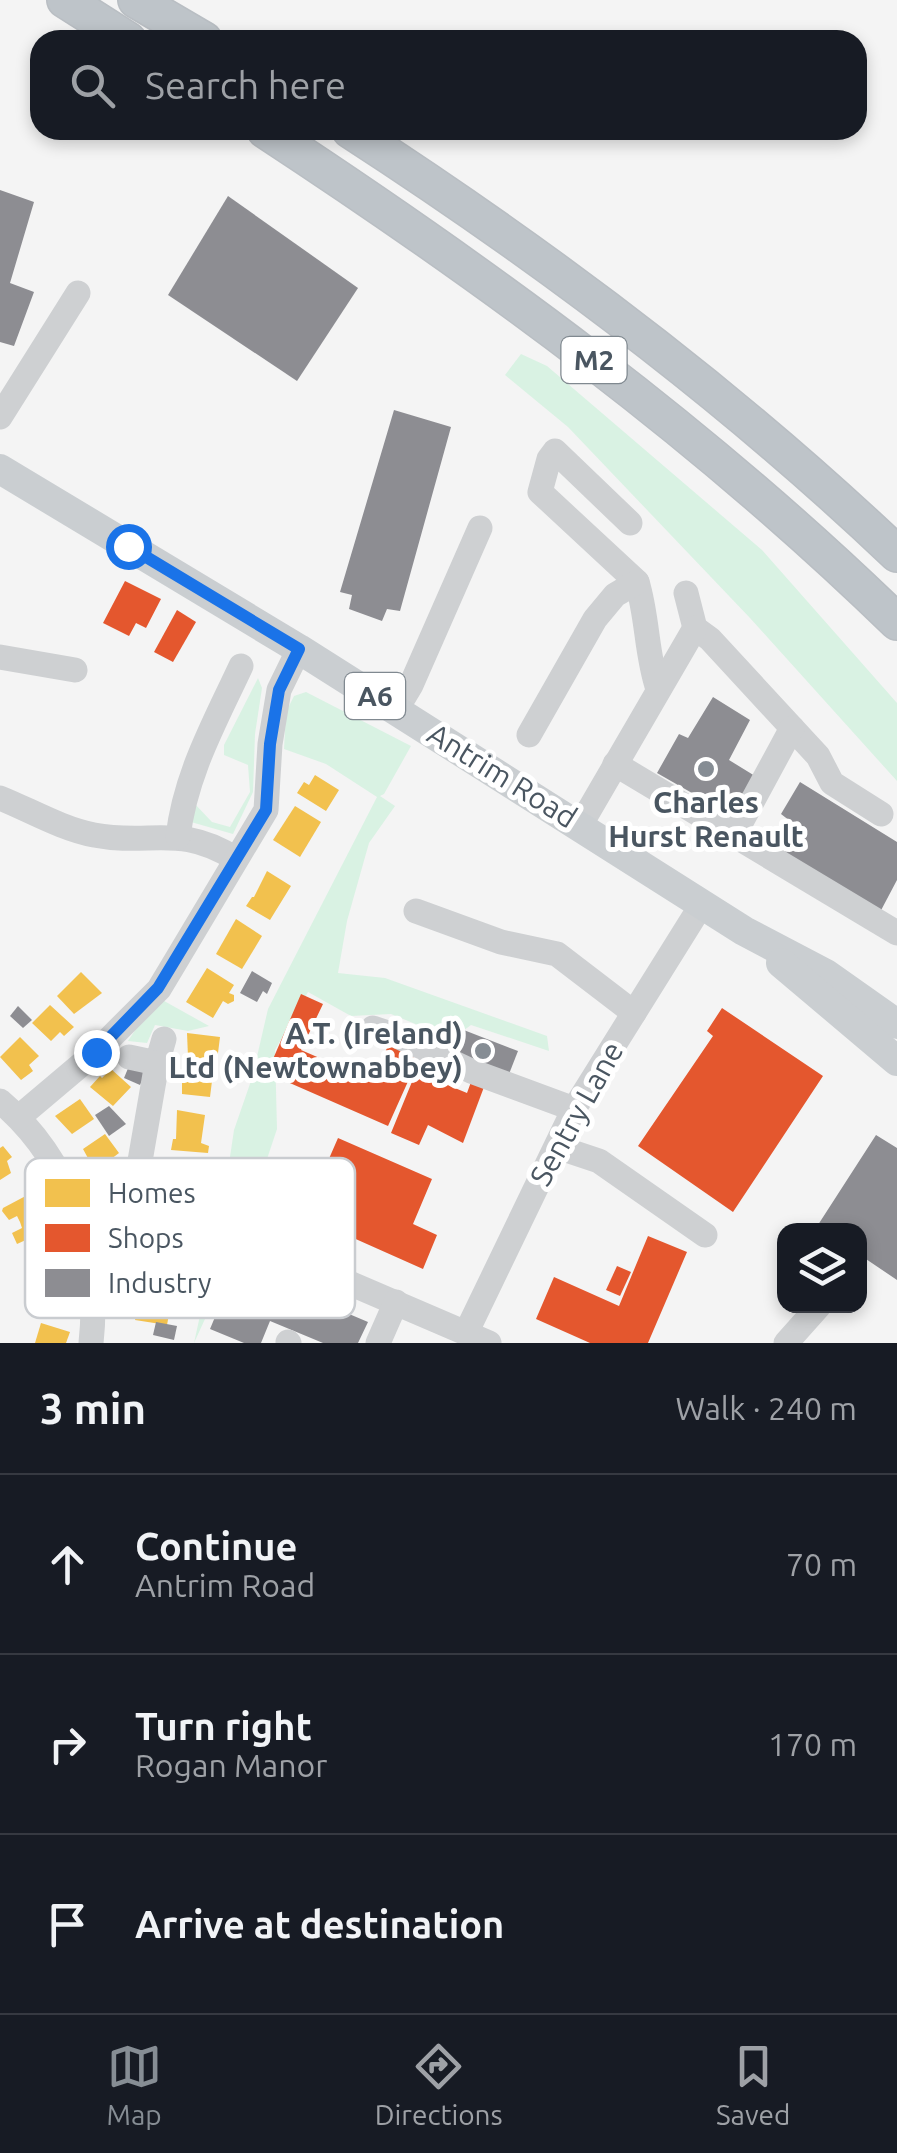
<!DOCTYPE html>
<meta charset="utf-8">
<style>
body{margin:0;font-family:Ubuntu,sans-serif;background:#20242c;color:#f1f3f6}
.controls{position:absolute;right:30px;bottom:30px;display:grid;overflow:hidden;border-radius:20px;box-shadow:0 5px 15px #0003}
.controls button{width:90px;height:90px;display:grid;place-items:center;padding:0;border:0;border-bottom:2px solid #363941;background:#171b24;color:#f1f3f6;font:50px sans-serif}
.stop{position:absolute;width:30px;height:30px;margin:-22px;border:8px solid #1a73e8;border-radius:50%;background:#fff}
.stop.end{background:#1a73e8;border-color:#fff;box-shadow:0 2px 10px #0008}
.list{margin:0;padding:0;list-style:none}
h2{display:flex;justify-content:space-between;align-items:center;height:130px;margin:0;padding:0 40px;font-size:42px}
h2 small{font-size:32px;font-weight:400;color:#9ea1a6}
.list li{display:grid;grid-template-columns:65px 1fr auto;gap:30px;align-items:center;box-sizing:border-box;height:180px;padding:0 40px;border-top:2px solid #363941}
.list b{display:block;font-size:38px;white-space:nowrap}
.list p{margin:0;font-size:32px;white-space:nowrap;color:#9ea1a6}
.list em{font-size:32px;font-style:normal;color:#9ea1a6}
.icon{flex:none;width:55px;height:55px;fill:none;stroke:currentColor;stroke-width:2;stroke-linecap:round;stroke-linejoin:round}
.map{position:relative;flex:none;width:897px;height:1343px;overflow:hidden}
.search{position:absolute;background:#171b24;box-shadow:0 5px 15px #0003;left:30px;right:30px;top:30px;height:110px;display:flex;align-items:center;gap:25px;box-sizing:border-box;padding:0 35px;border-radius:30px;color:#9ea1a6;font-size:38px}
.sheet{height:670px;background:#171b24}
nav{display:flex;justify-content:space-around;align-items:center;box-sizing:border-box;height:140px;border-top:2px solid #363941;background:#171b24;font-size:28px;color:#9ea1a6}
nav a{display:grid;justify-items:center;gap:5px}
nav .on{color:#868d94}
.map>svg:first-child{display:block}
.green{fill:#d9f2e3}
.homes{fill:#f2c14e}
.shops{fill:#e4572e}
.industry{fill:#8d8d92}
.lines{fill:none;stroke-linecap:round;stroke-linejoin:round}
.highway-casing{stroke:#b9bec3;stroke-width:38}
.minor{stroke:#ced0d2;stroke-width:25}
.major{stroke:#caced1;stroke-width:30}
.highway{stroke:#bec4c9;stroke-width:35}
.route{stroke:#1a73e8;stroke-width:12}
.poi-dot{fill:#868d94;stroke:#fff;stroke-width:4}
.labels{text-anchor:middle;stroke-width:10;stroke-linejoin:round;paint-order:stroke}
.shield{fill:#fff;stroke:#808990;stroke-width:2.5}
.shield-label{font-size:28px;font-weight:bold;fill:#4a5661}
.street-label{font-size:30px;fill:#4a5661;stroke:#fff}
.poi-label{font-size:30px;font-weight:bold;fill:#4a5661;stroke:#fff}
.key{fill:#fff;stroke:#c9ccd0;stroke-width:2.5}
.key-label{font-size:28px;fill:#4a5661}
</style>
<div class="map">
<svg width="897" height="1343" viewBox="0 0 897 1343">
<rect width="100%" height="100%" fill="#f4f4f4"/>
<g class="green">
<path d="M521,354L547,366L762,550L897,703V781L750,618L568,427L505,375Z"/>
<path d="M258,678L262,688L255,734L253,792L233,834L191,822L192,801L212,822L230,827L250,792L248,765L224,755V745Z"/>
<path d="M306,692L411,746L384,794L380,796L395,806L369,843L347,921L338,973L385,978L547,1036L549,1051L471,1025L452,1039L391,1014L351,1016L308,992L275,1050L277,1129L237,1249L194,1343L220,1224L234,1130L252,1078L268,1009L377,797L326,764L284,749L286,712L294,696Z"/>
<path d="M157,997L209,1026L188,1031L155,1025L147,1043L128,1041Z"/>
</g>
<g class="homes">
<path d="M315,775L339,790L326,811L297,793L304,782L309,785Z"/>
<path d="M295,806L321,822L300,857L273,840Z"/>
<path d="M267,871L291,886L270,920L246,906L252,897H254Z"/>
<path d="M236,919L262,936L242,969L216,954Z"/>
<path d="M207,968L234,985L229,993L234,995V1001L228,1004L223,1001L213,1018L186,1002Z"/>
<path d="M81,972L102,993L74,1014L57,996Z"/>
<path d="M50,1005L74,1027L64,1036L60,1032L51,1041L32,1023Z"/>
<path d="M187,1033L220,1037L217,1061L188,1057Z"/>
<path d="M20,1037L39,1056L29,1065L33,1071L21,1080L0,1057Z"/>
<path d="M111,1069L131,1087L113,1106L90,1087L100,1076L102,1078Z"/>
<path d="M182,1069L213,1073L210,1097L182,1094Z"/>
<path d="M80,1099L94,1119L72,1134L55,1116Z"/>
<path d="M177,1110L205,1115L201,1143L209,1146L208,1153L171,1150L173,1139H176Z"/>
<path d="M105,1134L119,1153L94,1172L85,1162L89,1160L83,1149Z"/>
<path d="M3,1146L12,1157L7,1161L11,1173L0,1180V1148Z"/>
<path d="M35,1191L40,1202L37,1204L56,1237L33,1248L28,1239L17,1244L12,1233L22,1228L20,1222L17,1216L9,1220L2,1211L3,1208Z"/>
<path d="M49,1255L52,1266L49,1267L59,1294L34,1300L24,1261Z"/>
<path d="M144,1281L174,1287L167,1325L135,1320L138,1306L142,1307Z"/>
<path d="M41,1323L70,1332L66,1343H35Z"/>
</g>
<g class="shops">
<path d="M125,581L161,599L146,628L136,623L129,636L103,623Z"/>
<path d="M177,610L196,622L173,662L154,652Z"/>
<path d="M301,994L323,1004L301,1050L373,1081L392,1036L423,1048L388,1126L267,1073Z"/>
<path d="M722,1008L823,1076L733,1212L638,1146L713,1036L707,1031Z"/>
<path d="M416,1072L467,1093L471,1082L484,1087L463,1143L428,1125L419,1145L391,1133Z"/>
<path d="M338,1138L432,1179L413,1224L437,1235L423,1269L304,1216Z"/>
<path d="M648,1236L687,1252L648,1343H590L536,1319L554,1277L619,1306Z"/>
<path d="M617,1266L631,1272L620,1296L606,1290Z"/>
</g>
<g class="industry">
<path d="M0,190L34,202L10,283L34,292L14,346L0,342Z"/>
<path d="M228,196L358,288L297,381L168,295Z"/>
<path d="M394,410L451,427L400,611L387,609L382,621L349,609L352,595L340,592Z"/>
<path d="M713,697L750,720L729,760L755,776L734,817L657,773L679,734L688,738Z"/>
<path d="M800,782L897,842V880L878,916L770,852L790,821L781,814Z"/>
<path d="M252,971L272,983L267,994L263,991L257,1002L240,993Z"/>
<path d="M18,1006L32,1020L23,1028L10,1016Z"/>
<path d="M456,1027L518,1051L509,1074L448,1050Z"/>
<path d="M129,1066L146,1073L140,1085L124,1078Z"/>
<path d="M109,1106L126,1124L109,1136L95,1115Z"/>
<path d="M876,1135L897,1148V1280L860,1255V1230H821L816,1228Z"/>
<path d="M238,1262L285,1282L283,1286L368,1322L358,1343H323L270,1321L261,1343H244L210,1329Z"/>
<path d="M156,1322L177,1326L174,1340L153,1335Z"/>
</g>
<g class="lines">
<g class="highway-casing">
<g id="highway">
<path d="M65,0L128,40"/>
<path d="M136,0L204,40"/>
<path d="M265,130C489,277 705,435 897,622"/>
<path d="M350,130C543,255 730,395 897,554"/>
</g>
</g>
<g class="minor">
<path d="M0,417L78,293"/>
<path d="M630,523L555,451L549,459L540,492L637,582C648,618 646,654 658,689"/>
<path d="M686,593L695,628L710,639L818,756L832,783L881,814"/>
<path d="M0,657L75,670"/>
<path d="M396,710L411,685L480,528"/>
<path d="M529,735L595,619L615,595L637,582"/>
<path d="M615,764L897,933"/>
<path d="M0,798C30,810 62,829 94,835C151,846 179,823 236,859"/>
<path d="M581,824L695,628"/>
<path d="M178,837C185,775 215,722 241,666"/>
<path d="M733,837L792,728"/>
<path d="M416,911L501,942L557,954L634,1013"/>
<path d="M373,1028L397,1036L471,1071L574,1109"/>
<path d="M129,1057L157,1063L164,1039"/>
<path d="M0,1101C70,1160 101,1253 91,1343"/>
<path d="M19,1117L96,1052L159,989L177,959L266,810L270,744L279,690L299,649"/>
<path d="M557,1147L599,1161L705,1235"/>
<path d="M73,1200L136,1184L157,1063"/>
<path d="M131,1227L136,1184"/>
<path d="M277,1252L489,1343"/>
<path d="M466,1333L574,1109L702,904"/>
<path d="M288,1342L289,1343"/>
<path d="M378,1343L396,1302"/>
<path d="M786,1343L819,1306"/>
</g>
<g class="major">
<path d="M0,469L299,649L744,931L826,974L897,1024"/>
<path d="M781,963L897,1061"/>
</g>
<use href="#highway" class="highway"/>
</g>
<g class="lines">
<path class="route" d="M96,1052L158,988L266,810L270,744L279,690L299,649L128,546"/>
</g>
<g class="poi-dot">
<circle cx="706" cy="769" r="10"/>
<circle cx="483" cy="1051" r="10"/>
</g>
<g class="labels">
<g class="shield">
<rect x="561.5" y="337" width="65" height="46" rx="8"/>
<rect x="345" y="673" width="60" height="46" rx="8"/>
</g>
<g class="shield-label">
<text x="594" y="370">M2</text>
<text x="375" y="706">A6</text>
</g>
<g class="street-label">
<text transform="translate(502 776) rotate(32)" y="10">Antrim Road</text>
<text transform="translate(577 1114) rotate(-61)" y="10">Sentry Lane</text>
</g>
<g class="poi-label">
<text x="706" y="813">Charles<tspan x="706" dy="34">Hurst Renault</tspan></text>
<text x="463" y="1044" text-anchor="end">A.T. (Ireland)<tspan x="463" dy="34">Ltd (Newtownabbey)</tspan></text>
</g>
</g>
<rect x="25" y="1158" width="330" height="160" rx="15" class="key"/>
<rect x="45" y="1179" width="45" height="28" fill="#f2c14e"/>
<rect x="45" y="1224" width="45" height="28" fill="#e4572e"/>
<rect x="45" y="1269" width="45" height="28" fill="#8d8d92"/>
<g class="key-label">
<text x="108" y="1203">Homes</text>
<text x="108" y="1248">Shops</text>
<text x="108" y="1293">Industry</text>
</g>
</svg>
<div class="controls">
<button><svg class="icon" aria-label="layers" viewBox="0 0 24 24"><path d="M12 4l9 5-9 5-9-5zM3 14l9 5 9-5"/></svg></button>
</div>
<div class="stop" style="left:128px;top:546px"></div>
<div class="stop end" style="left:96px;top:1052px"></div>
<div class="search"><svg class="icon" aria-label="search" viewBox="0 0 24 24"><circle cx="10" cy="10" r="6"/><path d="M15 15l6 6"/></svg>Search here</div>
</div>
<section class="sheet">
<h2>3 min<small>Walk · 240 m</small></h2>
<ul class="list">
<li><svg class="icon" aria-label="ahead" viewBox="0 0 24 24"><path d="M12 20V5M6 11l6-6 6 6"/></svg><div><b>Continue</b><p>Antrim Road</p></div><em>70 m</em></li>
<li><svg class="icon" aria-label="right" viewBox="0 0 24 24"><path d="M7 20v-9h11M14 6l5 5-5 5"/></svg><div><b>Turn right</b><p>Rogan Manor</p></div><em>170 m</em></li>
<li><svg class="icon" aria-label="arrive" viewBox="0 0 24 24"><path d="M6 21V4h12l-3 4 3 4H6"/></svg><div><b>Arrive at destination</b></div></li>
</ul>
</section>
<nav>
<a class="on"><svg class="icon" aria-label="map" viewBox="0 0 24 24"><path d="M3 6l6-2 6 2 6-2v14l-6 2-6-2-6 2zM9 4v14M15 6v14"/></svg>Map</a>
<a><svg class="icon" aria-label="directions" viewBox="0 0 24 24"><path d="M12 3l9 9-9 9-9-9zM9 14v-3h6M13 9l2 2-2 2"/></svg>Directions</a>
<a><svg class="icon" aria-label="saved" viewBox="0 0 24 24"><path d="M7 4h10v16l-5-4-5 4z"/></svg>Saved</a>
</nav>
